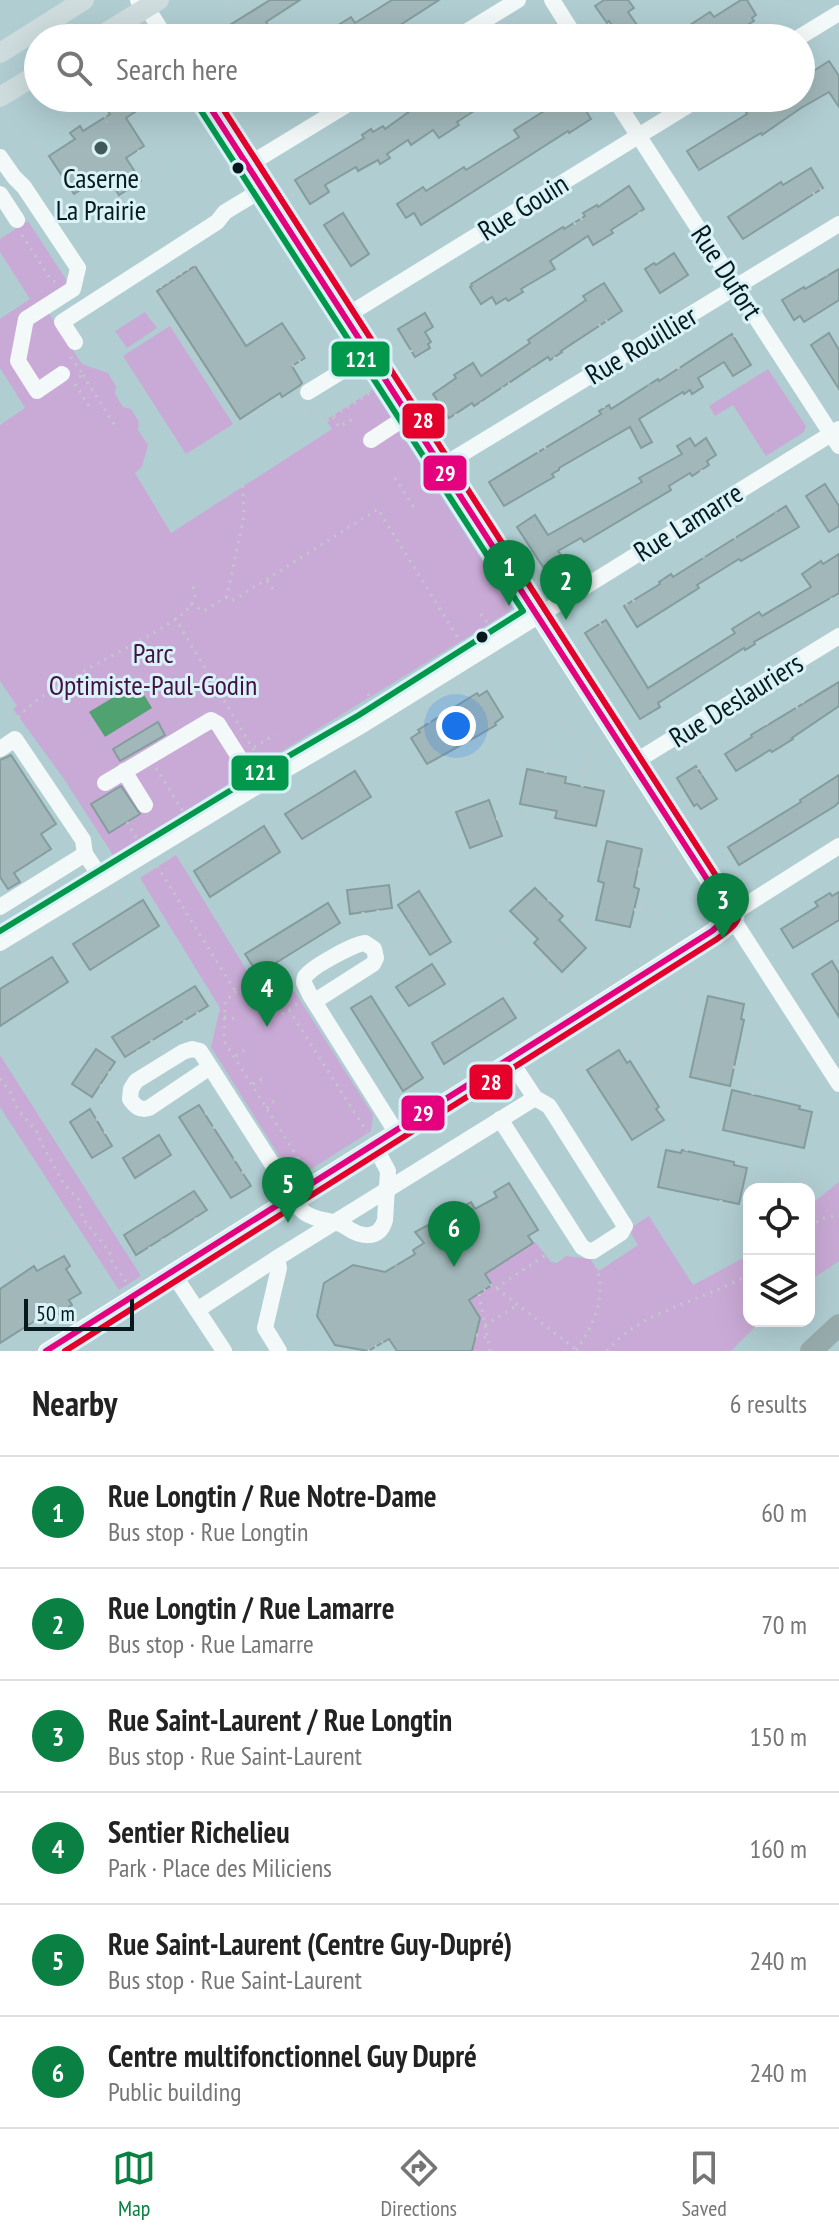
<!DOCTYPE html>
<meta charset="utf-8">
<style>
body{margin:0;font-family:"PT Sans Narrow",sans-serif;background:#f2f2f2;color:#222}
.controls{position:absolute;right:24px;bottom:24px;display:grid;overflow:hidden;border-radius:16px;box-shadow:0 8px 32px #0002}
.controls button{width:72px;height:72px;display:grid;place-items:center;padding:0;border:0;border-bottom:2px solid #e0e0e0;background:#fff;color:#222;font:40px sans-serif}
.scale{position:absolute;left:24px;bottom:20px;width:110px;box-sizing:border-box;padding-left:8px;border:4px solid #061a1d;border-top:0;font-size:22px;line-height:28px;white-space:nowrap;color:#061a1d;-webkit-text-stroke:6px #d9f2f7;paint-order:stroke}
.you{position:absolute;left:456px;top:726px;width:28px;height:28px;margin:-20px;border:6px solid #fff;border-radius:50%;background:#1a73e8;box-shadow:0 0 0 12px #1a73e833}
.badge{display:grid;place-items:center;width:52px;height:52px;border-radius:50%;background:#0b8043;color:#fff;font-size:26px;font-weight:700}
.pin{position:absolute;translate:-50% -66px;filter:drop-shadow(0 2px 4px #0008)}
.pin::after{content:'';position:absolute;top:42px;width:28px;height:24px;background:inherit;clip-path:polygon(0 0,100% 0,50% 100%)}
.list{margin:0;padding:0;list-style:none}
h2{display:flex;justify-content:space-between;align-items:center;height:104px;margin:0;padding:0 32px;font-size:34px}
h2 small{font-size:26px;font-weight:400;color:#767676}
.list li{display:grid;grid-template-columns:52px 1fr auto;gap:24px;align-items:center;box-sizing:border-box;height:112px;padding:0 32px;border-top:2px solid #e0e0e0}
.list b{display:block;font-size:30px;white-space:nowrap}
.list p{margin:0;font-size:26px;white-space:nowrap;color:#767676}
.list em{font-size:26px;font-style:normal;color:#767676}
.icon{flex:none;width:44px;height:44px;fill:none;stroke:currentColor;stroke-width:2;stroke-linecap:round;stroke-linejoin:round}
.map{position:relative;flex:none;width:839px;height:1351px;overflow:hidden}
.search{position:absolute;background:#fff;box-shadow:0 8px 32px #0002;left:24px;right:24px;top:24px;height:88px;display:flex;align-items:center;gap:20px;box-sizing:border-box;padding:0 28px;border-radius:44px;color:#767676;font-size:30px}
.sheet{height:776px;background:#fff}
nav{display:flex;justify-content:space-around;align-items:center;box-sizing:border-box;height:112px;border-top:2px solid #e0e0e0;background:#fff;font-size:22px;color:#767676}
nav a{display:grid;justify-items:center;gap:4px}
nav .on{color:#0b8043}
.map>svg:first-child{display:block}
.green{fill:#c9aad6}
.water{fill:#50a270}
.building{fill:#a1b7b9;stroke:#859c9d;stroke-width:2}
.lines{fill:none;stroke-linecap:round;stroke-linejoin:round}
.path{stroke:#c0c9ca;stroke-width:3;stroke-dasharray:2 6;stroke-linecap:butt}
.minor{stroke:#f3f8f8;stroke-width:16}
.major{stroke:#cedcde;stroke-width:20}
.highway{stroke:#97abad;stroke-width:22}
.bus-1-casing{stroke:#d9f2f7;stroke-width:12}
.bus-2-casing{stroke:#d9f2f7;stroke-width:12}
.bus-3-casing{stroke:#d9f2f7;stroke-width:12}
.bus-1{stroke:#e5007d;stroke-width:6}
.bus-2{stroke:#e4002b;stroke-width:6}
.bus-3{stroke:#01984c;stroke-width:6}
.poi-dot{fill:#42595c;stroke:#d9f2f7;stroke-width:3}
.bus-dot{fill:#061a1d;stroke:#d9f2f7;stroke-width:3}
.labels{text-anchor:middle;stroke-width:6;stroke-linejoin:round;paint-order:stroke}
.poi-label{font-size:28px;fill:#061a1d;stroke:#d9f2f7}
.street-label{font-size:28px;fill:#061a1d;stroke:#d9f2f7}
.park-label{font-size:28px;fill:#451144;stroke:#d9f2f7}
.line-badge{stroke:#d9f2f7;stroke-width:3}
.badge-label{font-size:22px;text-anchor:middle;font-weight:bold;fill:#fff}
</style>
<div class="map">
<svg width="839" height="1351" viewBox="0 0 839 1351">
<rect width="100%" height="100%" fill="#b0cdd2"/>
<g class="green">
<path d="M28,221L69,284L48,312L82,364L108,373L116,386L115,394L123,407L131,409L139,422L138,430L148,445L142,467L135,473L171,533L332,429L326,420L373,390L512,607L510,611L113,855L64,779L13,709L17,706L0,681V425L25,408L0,368V319L30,299L0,252V239Z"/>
<path d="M145,312L157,328L127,348L115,331Z"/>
<path d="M170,326L233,424L186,454L123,356Z"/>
<path d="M768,369L806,426L804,432L766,456L733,405L715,416L709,406Z"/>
<path d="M176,855L252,979L295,992L373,1115L371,1131L305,1173L288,1170L211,1047L220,1008L140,878Z"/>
<path d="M0,1055L141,1276L119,1290L0,1107Z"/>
<path d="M839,1182V1261L809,1281V1206Z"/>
<path d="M649,1216L693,1285L749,1255V1321H761L731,1351H472L480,1318L469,1300L492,1285L485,1274L535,1242L551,1262L557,1263L566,1256L590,1259L599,1271L638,1245L631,1233L632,1227Z"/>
</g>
<path class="water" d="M137,683L152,708L105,737L89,712Z"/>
<g class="building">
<path d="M270,0H300L266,22L273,33L265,38H209Z"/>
<path d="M392,0H439L380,38H338L332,29L351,17L355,23Z"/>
<path d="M604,0H628L634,8L628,12L637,25L620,36L609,21L607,23L595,6Z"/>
<path d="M741,0H747L756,15L752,18L754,21L736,32L734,29L720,38H670L710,12L714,17Z"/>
<path d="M829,61L839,76V107L829,92L801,108L762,135L761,133L699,170L687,151L747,114L746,112L752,109L750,106L763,98H801V79Z"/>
<path d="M109,98H156L126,118L144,146L126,158L141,181L119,195L106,174L74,194L49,156L75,139L70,133L80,126L83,131L110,114L102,103Z"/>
<path d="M428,98H494L457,122L459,125L439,138L433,130L411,145L408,140L387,154L390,158L380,164L378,160L358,171L356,167L325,185L329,192L310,204L295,180L364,138L362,135L371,129L373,132L383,126L385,129Z"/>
<path d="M547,98H578L591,119L569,133L568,131L421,225L414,213L406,218L397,204L423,187L426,191L464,167L466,170L519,137L514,130L552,106Z"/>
<path d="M811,168L823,188L743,239L728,217L781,182L783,185Z"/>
<path d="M629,186L644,209L611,230L613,233L593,245L588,236L550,261L555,269L521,289L523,292L508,301L506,298L496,304L492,297L481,304L470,287L472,286L471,284L563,227L564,229L585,216L583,213L597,205L598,207Z"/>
<path d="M343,213L369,254L351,266L324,225Z"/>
<path d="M674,253L688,275L660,293L645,269L654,263L656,265Z"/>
<path d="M195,266L246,346L282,323L305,358L292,366L302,383L299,386L282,397L280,393L240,419L157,291Z"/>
<path d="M839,269V300L804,322L800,316L794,320L782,300L804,287L805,289Z"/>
<path d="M604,283L622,311L561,351L562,352L550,360L548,357L474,406L472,403L449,418L433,394L456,378L454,375L473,363L481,376L530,343L528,340L586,300L583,296Z"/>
<path d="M425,313L433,327L425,332L431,342L428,344L430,348L415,357L398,329Z"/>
<path d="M829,333L839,350V389L811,345Z"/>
<path d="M732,334L751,365L733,376L724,362L698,378L703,387L692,394L690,390L684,394L683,392L639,419L652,442L641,448L630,427L559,468V470L552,474L554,477L504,506L489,482L601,414L599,411L609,405L611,409L658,379L659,381Z"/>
<path d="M690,438L695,446L706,438L716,455L707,461L709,465L692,476L690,473L669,486L671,490L584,542L581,538L558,551L561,555L543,567L517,527L535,515L548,535L642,482L639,478L682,454L677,446Z"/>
<path d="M825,484L839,506V526L829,532L806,496Z"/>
<path d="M786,506L799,527L741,561L739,559L697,585L699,588L637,627L624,606L660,584L659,582L671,574L673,577Z"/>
<path d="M839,554V593L754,642L755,644L745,650L744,648L658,703L660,707L640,719L585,633L606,620L648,688L735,633L732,629L759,612L762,616L811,587L802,574L821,561L823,564Z"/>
<path d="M839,682V706L792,738L793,739L772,752L770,750L736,771L725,754L752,737L751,735Z"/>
<path d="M487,691L503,717L495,723L496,725L474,738L427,764L411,738L420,732L418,730L477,693L479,696Z"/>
<path d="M158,722L165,735L120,761L113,749Z"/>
<path d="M11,755L56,824L41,834L51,849L14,873L20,882L8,889L0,877V760Z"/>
<path d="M696,766L717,799L701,809L697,804L694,806L677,778Z"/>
<path d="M527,769L566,777L565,783L604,791L596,826L555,818L557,811L520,804Z"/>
<path d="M355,771L371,797L302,839L285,814Z"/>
<path d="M839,775V802L835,806L739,865L728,847L801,802L800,800Z"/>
<path d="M121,786L140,814L109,833L91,804Z"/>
<path d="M489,800L502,836L470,848L456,812Z"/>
<path d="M264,826L280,852L210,897L194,871Z"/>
<path d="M607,841L642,849L634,887L639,889L630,927L596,920L604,883L598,881Z"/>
<path d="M389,885L392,908L350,914L347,890Z"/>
<path d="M535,888L563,916L559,920L586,948L562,972L534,943L538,939L510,911Z"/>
<path d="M419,891L451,942L430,955L398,905Z"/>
<path d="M839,892V920L793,948L781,929L818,906L815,902L830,893L832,896Z"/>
<path d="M143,900L159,926L90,970L73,944Z"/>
<path d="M328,903L340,923L258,974L245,954Z"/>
<path d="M52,957L68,982L0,1026V989Z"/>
<path d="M832,961L839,973V1017L812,974Z"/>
<path d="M432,964L445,984L409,1006L396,987Z"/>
<path d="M195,986L208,1006L125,1057L112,1037Z"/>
<path d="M371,996L423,1078L403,1091L351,1008Z"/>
<path d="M708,996L744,1004L741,1019L744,1020L730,1086L690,1077Z"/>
<path d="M503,998L516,1018L444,1064L432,1043Z"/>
<path d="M96,1049L115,1062L92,1097L72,1084Z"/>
<path d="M619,1050L627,1063L630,1061L659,1107L656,1109L664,1120L632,1140L587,1070Z"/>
<path d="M732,1090L800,1106L799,1109L812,1112L804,1148L723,1130Z"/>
<path d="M199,1105L251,1186L231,1198L179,1117Z"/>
<path d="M90,1109L112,1146L92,1158L70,1122Z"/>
<path d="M159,1135L171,1155L135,1178L123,1158Z"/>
<path d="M666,1150L681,1153L682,1150L734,1162V1165L747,1168L739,1204L658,1187Z"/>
<path d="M509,1183L538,1230L528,1236L533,1243L485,1274L492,1285L469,1300L480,1318L472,1351H397L389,1339L368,1351L335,1345L317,1316L324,1283L353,1265L385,1272L415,1254L413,1250L424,1243L415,1232L471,1202L475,1209L497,1197L494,1192Z"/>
<path d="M194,1191L207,1210L136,1255L124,1235Z"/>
<path d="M64,1256L70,1266L66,1269L81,1293L69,1300L72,1305L45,1323L41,1317L0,1343V1289L34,1266L37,1271Z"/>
</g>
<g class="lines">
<g class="path">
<path d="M0,2L4,8"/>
<path d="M228,2L240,19"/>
<path d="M512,21L523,38"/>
<path d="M55,98L73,131"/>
<path d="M309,98L315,107"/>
<path d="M717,98L732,124"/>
<path d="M88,99L96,103L108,121L106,122"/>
<path d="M32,138L57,177"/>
<path d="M138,150L152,170L168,173"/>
<path d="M292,156L304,174"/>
<path d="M600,177L613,197"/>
<path d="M686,179L699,169"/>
<path d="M41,187L61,174"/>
<path d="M85,187L120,240"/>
<path d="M813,194L823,188L836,209"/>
<path d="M639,212L646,223"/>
<path d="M541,213L554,233"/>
<path d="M574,224L582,218"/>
<path d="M22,235L51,280L57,283"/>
<path d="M753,237L764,254"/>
<path d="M722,238L734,230"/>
<path d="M728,246L741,237"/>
<path d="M506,249L516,245L525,250"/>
<path d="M814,255L827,276"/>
<path d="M198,262L206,275"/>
<path d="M330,263L343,254"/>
<path d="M460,264L466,269L467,275L473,282"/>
<path d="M209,280L206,275L273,233"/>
<path d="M153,292L240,424L263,409L261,406"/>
<path d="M665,298L685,285L682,279"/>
<path d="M395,303L408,323"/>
<path d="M150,319L164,311"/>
<path d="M599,326L608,320"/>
<path d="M86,335L208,256L216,269"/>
<path d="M734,337L740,322"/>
<path d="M411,350L413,367"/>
<path d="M71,357L83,375L77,378"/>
<path d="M554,357L556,360L586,343L582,337"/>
<path d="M636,364L649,385"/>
<path d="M292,366L339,336"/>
<path d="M532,368L544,389"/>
<path d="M679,369L675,362L689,354"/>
<path d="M83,375L117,429"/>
<path d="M75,384L92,411"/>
<path d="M502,389L513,381L525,400"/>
<path d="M481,402L492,419"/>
<path d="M282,404L288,414L300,407L301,410L310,413L317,409L325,422L375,390"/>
<path d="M567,407L579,428"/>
<path d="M604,408L603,405L618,396"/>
<path d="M263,409L278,399L282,404L295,396"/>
<path d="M455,414L468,435"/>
<path d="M333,417L339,427L356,417"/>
<path d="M430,419L443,410"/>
<path d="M537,452L546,447L548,437L575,421"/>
<path d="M490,454L502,474"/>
<path d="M701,470L713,490"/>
<path d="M395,478L415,509"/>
<path d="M763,492L776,513"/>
<path d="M722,538L730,533L733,538L738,537"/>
<path d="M691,562L703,555L704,558"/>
<path d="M650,576L657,573L663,579"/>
<path d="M267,581L274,591"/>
<path d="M226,597L232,601L378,509L461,643"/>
<path d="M831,598L839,612"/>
<path d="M588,603L601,623L597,626"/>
<path d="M191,604L204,611L226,597L228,592L244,515L240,424"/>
<path d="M618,605L624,606L636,599"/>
<path d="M481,614L490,626"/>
<path d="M175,618L256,754"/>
<path d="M459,680L467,700"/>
<path d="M818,686L832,681L836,684"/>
<path d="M368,694L371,699"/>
<path d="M796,708L813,693"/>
<path d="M419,709L430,723"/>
<path d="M563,719L579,746L590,756"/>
<path d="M14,724C38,680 188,630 195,597C195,594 193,588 193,585"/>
<path d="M751,725L764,722L769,724"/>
<path d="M540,734L551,752L549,762L586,772L608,790L600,839"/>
<path d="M727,736L735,748"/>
<path d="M254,747L275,735"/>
<path d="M685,747L702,775"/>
<path d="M328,763L339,781"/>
<path d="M156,768L184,813"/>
<path d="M545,773L549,762"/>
<path d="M289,784L300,804"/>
<path d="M582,787L595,733"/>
<path d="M236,816L249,836"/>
<path d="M496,819L513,811L518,812L591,830L600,839L579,927"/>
<path d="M127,822L138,841"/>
<path d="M602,832C610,833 615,833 622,832C646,831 645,853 644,870"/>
<path d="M196,841L209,861"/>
<path d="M440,847L464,832"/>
<path d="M157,866L236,992"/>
<path d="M644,870L671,854"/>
<path d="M649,871L666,886L678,904"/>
<path d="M116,890L127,910"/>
<path d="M586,897L600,900"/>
<path d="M548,901L551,898L578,927V932L602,956"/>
<path d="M641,909L655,912L659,917"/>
<path d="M378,910L379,931"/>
<path d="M634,910L641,909L649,871L638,869"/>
<path d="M363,912L366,928"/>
<path d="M76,914L88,934"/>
<path d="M388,939L410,924"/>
<path d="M501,943L524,926"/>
<path d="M25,946L37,966"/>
<path d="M393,951L416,964L421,971"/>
<path d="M394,951L419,937"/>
<path d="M544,962L559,982L564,998L573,1002"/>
<path d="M392,965L403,971L408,979"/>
<path d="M523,977L548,958"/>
<path d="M559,982L575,969H582"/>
<path d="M681,997L689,1010L704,1015"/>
<path d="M773,1009C768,1014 763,1018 759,1024C750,1037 743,1067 750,1082L798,1092L820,1081"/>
<path d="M197,1012L206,1027L203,1037"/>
<path d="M282,1014L298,1003"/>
<path d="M224,1017L236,1019"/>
<path d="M184,1020L190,1030V1034"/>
<path d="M625,1032L690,1140L785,1162L804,1186"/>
<path d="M151,1040L158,1051"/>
<path d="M137,1050L145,1058"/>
<path d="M236,1056L246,1049"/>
<path d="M585,1059L583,1069L579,1074L590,1089L596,1084"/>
<path d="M733,1067L745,1070"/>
<path d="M108,1072L119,1078"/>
<path d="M0,1079L9,1090L18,1110L38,1133L40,1141L64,1184L78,1199L83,1219L108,1250L111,1255L112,1262L127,1283"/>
<path d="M253,1084L264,1078"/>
<path d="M100,1085L115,1094"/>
<path d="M753,1095L754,1083"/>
<path d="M267,1108L272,1102L279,1100"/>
<path d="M205,1114L218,1106"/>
<path d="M96,1120L117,1107"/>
<path d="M134,1123L129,1139L135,1150"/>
<path d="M144,1123L143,1135L146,1143"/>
<path d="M213,1128L227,1119"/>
<path d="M104,1133L127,1117"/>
<path d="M686,1151L690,1140"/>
<path d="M540,1152L553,1143"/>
<path d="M234,1160L248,1151"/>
<path d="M786,1161L789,1145"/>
<path d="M307,1172L224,1041L225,1001L236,992L248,986H252L284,1002L367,1132"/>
<path d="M242,1173L256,1164"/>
<path d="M479,1184L490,1201"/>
<path d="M721,1200L720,1207L729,1210L749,1231"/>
<path d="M401,1205L450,1177L479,1183L503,1169L510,1172L552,1238"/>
<path d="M195,1218L206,1235"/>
<path d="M809,1226L824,1218L839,1215"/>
<path d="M46,1231L78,1242"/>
<path d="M162,1239L173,1256"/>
<path d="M383,1245L396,1266"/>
<path d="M21,1247L32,1267"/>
<path d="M149,1247L160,1264"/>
<path d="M496,1288L544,1256L553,1237"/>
<path d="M57,1309L66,1323"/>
<path d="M485,1325L518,1305"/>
<path d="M476,1335L487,1338"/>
<path d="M238,1346L252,1337"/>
<path d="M576,1350C594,1327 608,1292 595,1264"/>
<path d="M306,1351L288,1324L300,1272L343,1243"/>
<path d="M344,1351L345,1347"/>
<path d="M368,1351L383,1342"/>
<path d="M490,1351L479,1294L492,1285L578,1351"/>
<path d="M607,1351C642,1309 703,1302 749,1274"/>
</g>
<g class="minor">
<path d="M138,0L147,8L166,38"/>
<path d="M552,0L576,38"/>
<path d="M456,38L518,0"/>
<path d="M798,38L839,13"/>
<path d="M204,98L839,1084"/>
<path d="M614,98L839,446"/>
<path d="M0,157L14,177L24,187L78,268L73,289L26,319L18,361L37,391L62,374"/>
<path d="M248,165L358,98"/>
<path d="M0,194L17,220"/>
<path d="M346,316L700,98"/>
<path d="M75,342L62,322L217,222L225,212L263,189"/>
<path d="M308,392L370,354"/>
<path d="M371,440L409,415"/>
<path d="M442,466L839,224"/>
<path d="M0,749L15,739L83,840L85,854"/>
<path d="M633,763L839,636"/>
<path d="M124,771L145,805"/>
<path d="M105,783L211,720L218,724L249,773L256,787"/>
<path d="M0,907L85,854L103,880"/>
<path d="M0,943L256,787L364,724L839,429"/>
<path d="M315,1001L373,964L376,958L374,949L365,943C354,944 311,967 305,977C304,979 304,981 304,983L310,995L396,1132"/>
<path d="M210,1067L149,1108C140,1111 135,1106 130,1099L131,1089L136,1081L183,1052L192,1049L200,1051C224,1089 249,1128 274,1167C283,1181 292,1203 305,1213C318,1222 334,1219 346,1227C360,1237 379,1241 385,1220L388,1171L374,1145"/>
<path d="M500,1119L582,1247L589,1251H593L621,1233L625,1226L549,1106L535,1098"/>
<path d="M277,1258L279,1268L265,1328L279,1351"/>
<path d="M172,1272L224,1351"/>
<path d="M197,1310L277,1258L535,1098L510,1060"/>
<path d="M46,1351L510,1060L712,931L727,917L839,846"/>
</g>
<g class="major">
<path d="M97,38L159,0"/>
<path d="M0,53L84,0"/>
<path d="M0,97L38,74"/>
</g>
<path class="highway" d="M811,1351L839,1325"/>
<g class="bus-1-casing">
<path id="bus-1" d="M46,1351L712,931L730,915L204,98"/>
</g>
<g class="bus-2-casing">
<path id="bus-2" d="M65,1351L717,939C727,931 742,923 738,910L216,98"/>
</g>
<g class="bus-3-casing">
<path id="bus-3" d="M0,931L251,778L359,715L523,611L196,103"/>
</g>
<use href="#bus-1" class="bus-1"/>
<use href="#bus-2" class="bus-2"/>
<use href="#bus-3" class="bus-3"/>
</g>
<circle class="poi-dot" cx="101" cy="148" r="8"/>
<g class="bus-dot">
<circle cx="238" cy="168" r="7"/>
<circle cx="482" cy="637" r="7"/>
</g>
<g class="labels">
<g class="poi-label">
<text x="101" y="188">Caserne<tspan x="101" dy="32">La Prairie</tspan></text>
</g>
<g class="street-label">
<text transform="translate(523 207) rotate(-32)" y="10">Rue Gouin</text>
<text transform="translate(727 272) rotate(57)" y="10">Rue Dufort</text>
<text transform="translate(641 345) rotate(-31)" y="10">Rue Rouillier</text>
<text transform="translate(688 522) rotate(-32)" y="10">Rue Lamarre</text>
<text transform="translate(736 700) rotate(-32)" y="10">Rue Deslauriers</text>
</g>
<g class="park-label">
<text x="153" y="663">Parc<tspan x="153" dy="32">Optimiste-Paul-Godin</tspan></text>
</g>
</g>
<g class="line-badge">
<rect x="330" y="340" width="61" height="38" rx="8" fill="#01984c"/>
<rect x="401" y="402" width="45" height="38" rx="8" fill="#e4002b"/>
<rect x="422" y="454" width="46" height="38" rx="8" fill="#e5007d"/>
<rect x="230" y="754" width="60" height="38" rx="8" fill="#01984c"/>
<rect x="468" y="1063" width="46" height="38" rx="8" fill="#e4002b"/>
<rect x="400" y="1094" width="46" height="38" rx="8" fill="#e5007d"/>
</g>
<g class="badge-label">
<text x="361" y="367">121</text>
<text x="423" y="428">28</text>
<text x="445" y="481">29</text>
<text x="260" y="780">121</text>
<text x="491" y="1090">28</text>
<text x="423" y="1121">29</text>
</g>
</svg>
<div class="controls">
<button><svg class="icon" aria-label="locate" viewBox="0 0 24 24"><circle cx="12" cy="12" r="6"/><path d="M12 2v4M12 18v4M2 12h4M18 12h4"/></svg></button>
<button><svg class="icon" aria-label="layers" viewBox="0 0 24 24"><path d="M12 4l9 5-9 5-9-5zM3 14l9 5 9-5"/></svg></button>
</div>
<div class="scale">50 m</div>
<div class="you"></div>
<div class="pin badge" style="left:509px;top:606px">1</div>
<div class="pin badge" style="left:566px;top:620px">2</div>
<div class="pin badge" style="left:723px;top:939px">3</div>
<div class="pin badge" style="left:267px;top:1027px">4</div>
<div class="pin badge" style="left:288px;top:1223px">5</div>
<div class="pin badge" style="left:454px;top:1267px">6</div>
<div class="search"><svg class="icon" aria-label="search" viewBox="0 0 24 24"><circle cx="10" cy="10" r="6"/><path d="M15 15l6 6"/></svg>Search here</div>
</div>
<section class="sheet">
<h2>Nearby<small>6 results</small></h2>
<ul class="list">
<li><span class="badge">1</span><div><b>Rue Longtin / Rue Notre-Dame</b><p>Bus stop · Rue Longtin</p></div><em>60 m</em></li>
<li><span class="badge">2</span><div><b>Rue Longtin / Rue Lamarre</b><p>Bus stop · Rue Lamarre</p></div><em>70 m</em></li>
<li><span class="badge">3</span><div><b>Rue Saint-Laurent / Rue Longtin</b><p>Bus stop · Rue Saint-Laurent</p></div><em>150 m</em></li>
<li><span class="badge">4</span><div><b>Sentier Richelieu</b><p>Park · Place des Miliciens</p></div><em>160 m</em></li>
<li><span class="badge">5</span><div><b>Rue Saint-Laurent (Centre Guy-Dupré)</b><p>Bus stop · Rue Saint-Laurent</p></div><em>240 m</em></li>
<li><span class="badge">6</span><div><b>Centre multifonctionnel Guy Dupré</b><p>Public building</p></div><em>240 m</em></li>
</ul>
</section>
<nav>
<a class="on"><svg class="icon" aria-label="map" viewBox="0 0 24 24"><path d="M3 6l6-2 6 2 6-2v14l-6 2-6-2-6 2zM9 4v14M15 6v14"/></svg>Map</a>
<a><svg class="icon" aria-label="directions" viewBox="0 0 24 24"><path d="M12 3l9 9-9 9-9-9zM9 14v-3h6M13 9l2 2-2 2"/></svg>Directions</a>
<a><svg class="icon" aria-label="saved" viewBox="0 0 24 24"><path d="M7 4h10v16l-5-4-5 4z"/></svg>Saved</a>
</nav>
